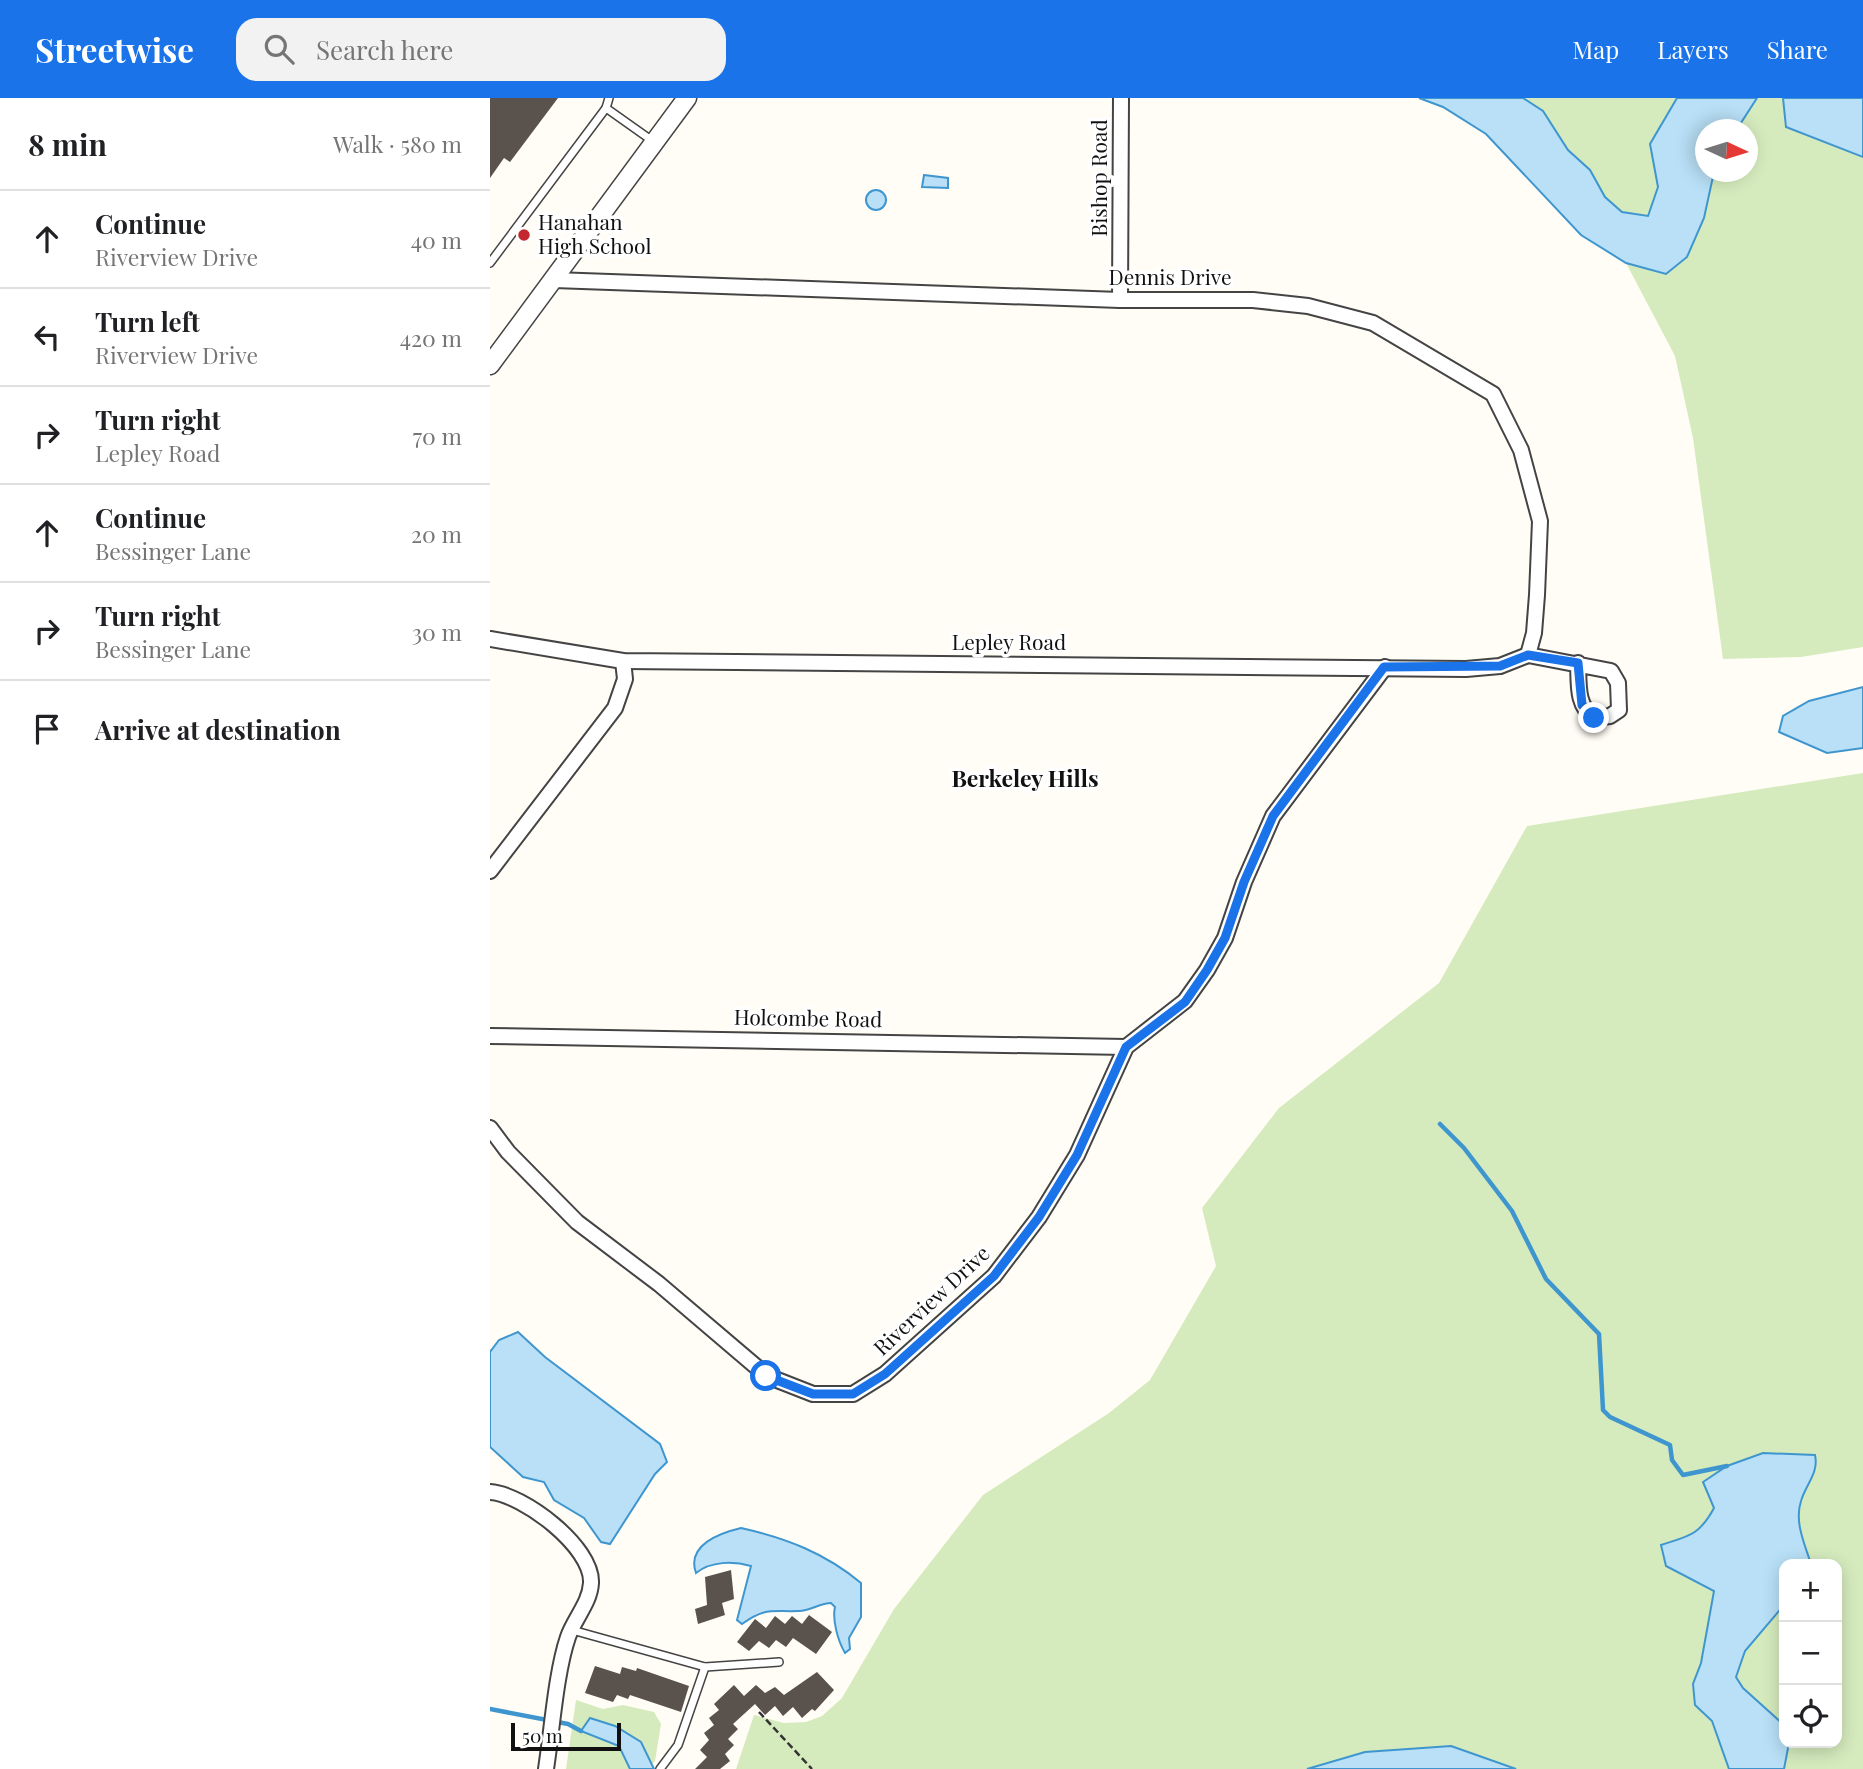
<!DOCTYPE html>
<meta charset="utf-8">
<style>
body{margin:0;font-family:"Playfair Display",serif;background:#f2f2f2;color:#202124}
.controls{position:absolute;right:21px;bottom:21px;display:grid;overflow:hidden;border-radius:14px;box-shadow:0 4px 18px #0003}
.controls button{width:63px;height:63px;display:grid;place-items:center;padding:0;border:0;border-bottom:2px solid #e0e0e0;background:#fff;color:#202124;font:35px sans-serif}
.compass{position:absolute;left:1205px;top:21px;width:63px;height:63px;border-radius:50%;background:#fff;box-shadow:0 4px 18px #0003;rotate:94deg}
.scale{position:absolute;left:21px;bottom:18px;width:110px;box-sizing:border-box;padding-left:7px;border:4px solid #111;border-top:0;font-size:19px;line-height:24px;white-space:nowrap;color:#111;-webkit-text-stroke:5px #fff;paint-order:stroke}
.stop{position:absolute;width:21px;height:21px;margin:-16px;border:5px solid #1a73e8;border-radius:50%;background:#fff}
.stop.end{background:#1a73e8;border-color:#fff;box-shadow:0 2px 7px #0008}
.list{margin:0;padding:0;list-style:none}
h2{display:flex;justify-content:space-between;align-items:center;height:91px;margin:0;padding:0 28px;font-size:30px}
h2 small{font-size:23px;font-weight:400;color:#757577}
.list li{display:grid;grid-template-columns:46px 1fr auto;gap:21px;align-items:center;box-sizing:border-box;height:98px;padding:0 28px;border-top:2px solid #e0e0e0}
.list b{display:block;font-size:26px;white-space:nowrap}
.list p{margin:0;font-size:23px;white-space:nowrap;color:#757577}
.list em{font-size:23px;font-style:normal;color:#757577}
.icon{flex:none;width:38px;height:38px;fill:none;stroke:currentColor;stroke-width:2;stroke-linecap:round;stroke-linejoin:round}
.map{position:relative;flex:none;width:1373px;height:1671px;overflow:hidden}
header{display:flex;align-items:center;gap:42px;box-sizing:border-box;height:98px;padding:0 35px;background:#1a73e8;color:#fff}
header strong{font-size:33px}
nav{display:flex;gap:38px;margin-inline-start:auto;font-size:24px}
.search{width:490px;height:63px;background:#f2f2f2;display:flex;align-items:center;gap:18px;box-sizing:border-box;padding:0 24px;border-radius:21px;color:#757577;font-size:26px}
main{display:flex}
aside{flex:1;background:#fff}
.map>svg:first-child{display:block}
.green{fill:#d5ebbd;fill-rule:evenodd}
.water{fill:#b9e0f7;stroke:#3f96cf;stroke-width:2}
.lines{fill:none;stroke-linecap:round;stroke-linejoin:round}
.stream{stroke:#3f96cf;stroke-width:4.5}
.building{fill:#5a524d}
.service-casing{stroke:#444;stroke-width:10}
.minor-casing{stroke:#444;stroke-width:18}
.tertiary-casing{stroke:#444;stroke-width:21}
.path{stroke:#333;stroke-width:2.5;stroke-dasharray:7 3.5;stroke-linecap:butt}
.service{stroke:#fff;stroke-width:7}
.minor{stroke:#fff;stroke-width:14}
.tertiary{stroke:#fff;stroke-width:18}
.route{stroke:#1a73e8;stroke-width:9}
.poi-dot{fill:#c4262e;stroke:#fff;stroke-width:2.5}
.labels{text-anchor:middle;stroke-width:7;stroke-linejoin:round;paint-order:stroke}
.street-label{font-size:21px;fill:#111;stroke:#fff}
.poi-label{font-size:21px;fill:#111;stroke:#fff;text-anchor:start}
.neighbourhood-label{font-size:23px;font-weight:bold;fill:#111;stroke:#fff}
</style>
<header>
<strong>Streetwise</strong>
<div class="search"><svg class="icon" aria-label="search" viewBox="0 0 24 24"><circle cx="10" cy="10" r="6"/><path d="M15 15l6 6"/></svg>Search here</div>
<nav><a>Map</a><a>Layers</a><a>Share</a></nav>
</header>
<main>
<aside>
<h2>8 min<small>Walk · 580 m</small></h2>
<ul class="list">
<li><svg class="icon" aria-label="ahead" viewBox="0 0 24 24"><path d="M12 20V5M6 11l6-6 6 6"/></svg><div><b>Continue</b><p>Riverview Drive</p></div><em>40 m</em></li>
<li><svg class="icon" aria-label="left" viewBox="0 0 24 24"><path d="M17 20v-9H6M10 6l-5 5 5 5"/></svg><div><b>Turn left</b><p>Riverview Drive</p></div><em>420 m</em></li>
<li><svg class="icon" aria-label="right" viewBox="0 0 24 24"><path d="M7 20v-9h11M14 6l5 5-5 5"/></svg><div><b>Turn right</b><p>Lepley Road</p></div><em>70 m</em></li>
<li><svg class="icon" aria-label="ahead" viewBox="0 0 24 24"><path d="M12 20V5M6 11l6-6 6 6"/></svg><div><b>Continue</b><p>Bessinger Lane</p></div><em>20 m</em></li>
<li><svg class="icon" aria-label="right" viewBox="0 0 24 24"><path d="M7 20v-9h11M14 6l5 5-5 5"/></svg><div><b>Turn right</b><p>Bessinger Lane</p></div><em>30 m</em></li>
<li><svg class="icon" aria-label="arrive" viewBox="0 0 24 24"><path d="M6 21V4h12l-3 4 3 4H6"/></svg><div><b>Arrive at destination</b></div></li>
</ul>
</aside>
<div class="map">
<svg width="1373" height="1671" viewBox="0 0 1373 1671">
<rect width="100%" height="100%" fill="#fffdf5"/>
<g class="green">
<path d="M1033,0H1187L1160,46L1168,89L1158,118L1132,114L1115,99L1100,72L1078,52L1053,13Z"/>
<path d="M1267,0H1293L1296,29L1373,59V549L1311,559L1233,561L1203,340L1185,258L1136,165L1176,176L1214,120L1224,74H1258V32L1247,31Z"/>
<path d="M1373,675V1671H1026L961,1648L875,1654L817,1671H246L264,1617L294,1625L316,1624L332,1618L352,1600L404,1511L493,1397L619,1315L660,1282L726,1168L712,1110L789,1010L949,885L1037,728ZM1294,1466H1347V1645H1294Z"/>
<path d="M86,1602L113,1611L133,1607L164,1614L171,1626L165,1663L161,1667L151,1644L129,1648L140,1671H76Z"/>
</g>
<g class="water">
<path d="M929,0H1033L1053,13L1078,52L1100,72L1115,99L1132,114L1158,118L1168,89L1160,46L1187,0H1267L1247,31L1216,32V74H1224L1214,120L1197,159L1176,176L1136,165L1091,137L996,36L953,9Z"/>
<path d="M1293,0H1373V59L1296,29Z"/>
<path d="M434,77L458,80V90L432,89Z"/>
<circle cx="386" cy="102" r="10"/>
<path d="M1373,589V650L1337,655L1289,634L1293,618L1319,603Z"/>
<path d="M28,1234L55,1259L170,1346L177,1364L165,1376L120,1446L111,1444L94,1420L64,1402L54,1384L33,1379L0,1349V1254L9,1242Z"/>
<path d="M1273,1355L1325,1357C1329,1375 1316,1386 1311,1403C1304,1424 1315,1447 1321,1466H1294V1507L1255,1553L1246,1579L1253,1590L1294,1627V1645H1299L1294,1671H1239L1222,1623L1205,1607L1203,1586L1211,1565L1224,1493L1176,1468L1171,1447C1198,1438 1209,1438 1224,1410L1213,1384L1237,1368Z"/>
<path d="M251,1430C296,1440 335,1455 371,1485V1519L359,1540L360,1551L355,1555C348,1543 342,1522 345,1509L341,1505C330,1505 320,1513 309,1513C281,1514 276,1509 252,1526L247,1522L261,1468C243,1463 221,1463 206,1475C196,1447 230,1435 251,1430Z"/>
<path d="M100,1620L125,1628L151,1644L164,1671H140L129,1648L91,1633Z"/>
<path d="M961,1648L1026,1671H817L875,1654Z"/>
</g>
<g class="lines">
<g class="stream">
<path d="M950,1026L974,1050L1022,1113L1056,1181L1109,1236L1113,1312L1120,1319L1180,1347L1182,1362L1193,1377L1237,1368"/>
<path d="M0,1611L78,1626L91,1633"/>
</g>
</g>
<g class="building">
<path d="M0,0H68L20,64L14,60L0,80Z"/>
<path d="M241,1472L244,1501L232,1505L235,1517L208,1526L205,1511L217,1507L215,1479Z"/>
<path d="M319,1517L342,1534L326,1556L303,1540L296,1549L286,1542L279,1550L269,1543L259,1553L247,1544L265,1521L276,1530L285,1518L295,1526L302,1518L312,1526Z"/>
<path d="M105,1568L130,1576L132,1569L146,1573L147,1570L199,1588L191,1614L140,1597L138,1601L127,1597L123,1604L95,1595Z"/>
<path d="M327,1574L344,1592L325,1613L322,1611L312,1620L303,1609L293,1618L285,1608L275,1617L265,1606L243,1626L248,1631L238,1641L244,1647L235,1656L240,1663L230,1671H205L217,1659L210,1652L219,1642L214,1635L224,1627L219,1620L229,1612L224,1606L244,1587L254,1598L266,1587L275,1595L285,1589L294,1597Z"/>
</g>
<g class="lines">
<g class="service-casing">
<g id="service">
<path d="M116,10L164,44"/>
<path d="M0,165L116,10L119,0"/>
<path d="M82,1532L215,1569L289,1564"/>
<path d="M170,1671L188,1647L215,1569"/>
</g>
</g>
<g class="minor-casing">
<g id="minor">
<path d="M64,182L630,202H763L818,208L883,225L1003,296L1031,352L1050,423L1047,497L1044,535L1038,557"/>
<path d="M630,202L631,0"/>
<path d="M0,541L133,563L976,571L1010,568L1038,557"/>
<path d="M1038,557L1121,573L1128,585L1129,612L1120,618L1104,620C1086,607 1089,586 1088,565"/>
<path d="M0,773L125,610L135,581L133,563"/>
<path d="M0,938L636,949"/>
<path d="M0,1030L18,1054L87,1124L169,1186L277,1278L323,1296H363L395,1276L504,1178L549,1119L587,1057L636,949L695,903L717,872L735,840L754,784L783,718L895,569"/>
<path d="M0,1394C33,1396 103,1449 101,1485C100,1505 84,1521 78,1539C66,1574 62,1632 56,1671"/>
</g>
</g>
<g class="tertiary-casing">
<path id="tertiary" d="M0,267L197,0"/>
</g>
<path class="path" d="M269,1614L322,1671"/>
<use href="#service" class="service"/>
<use href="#minor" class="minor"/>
<use href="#tertiary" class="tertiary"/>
</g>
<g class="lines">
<path class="route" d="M276,1278L323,1296H363L395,1276L504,1178L549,1119L587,1057L636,949L695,904L717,872L735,840L754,784L783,718L894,569L1010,568L1038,557L1088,565L1092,607L1104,620"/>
</g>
<circle class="poi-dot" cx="34" cy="137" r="7"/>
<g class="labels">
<g class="street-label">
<text transform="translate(610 80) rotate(-90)" y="7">Bishop Road</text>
<text x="680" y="187">Dennis Drive</text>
<text x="519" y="552">Lepley Road</text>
<text transform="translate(318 921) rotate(1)" y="7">Holcombe Road</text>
<text transform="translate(442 1203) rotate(-43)" y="7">Riverview Drive</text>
</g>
<g class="poi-label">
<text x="48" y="132">Hanahan<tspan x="48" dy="24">High School</tspan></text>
</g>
<g class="neighbourhood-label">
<text x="535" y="689">Berkeley Hills</text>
</g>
</g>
</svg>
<div class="controls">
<button>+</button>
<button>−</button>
<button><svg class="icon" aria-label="locate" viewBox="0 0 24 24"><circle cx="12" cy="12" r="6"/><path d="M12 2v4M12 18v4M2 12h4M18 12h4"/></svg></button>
</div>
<svg class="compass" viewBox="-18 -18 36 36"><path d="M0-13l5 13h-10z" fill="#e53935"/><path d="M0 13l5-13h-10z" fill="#757577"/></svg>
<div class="scale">50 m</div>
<div class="stop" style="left:276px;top:1278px"></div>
<div class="stop end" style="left:1104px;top:620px"></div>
</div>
</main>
